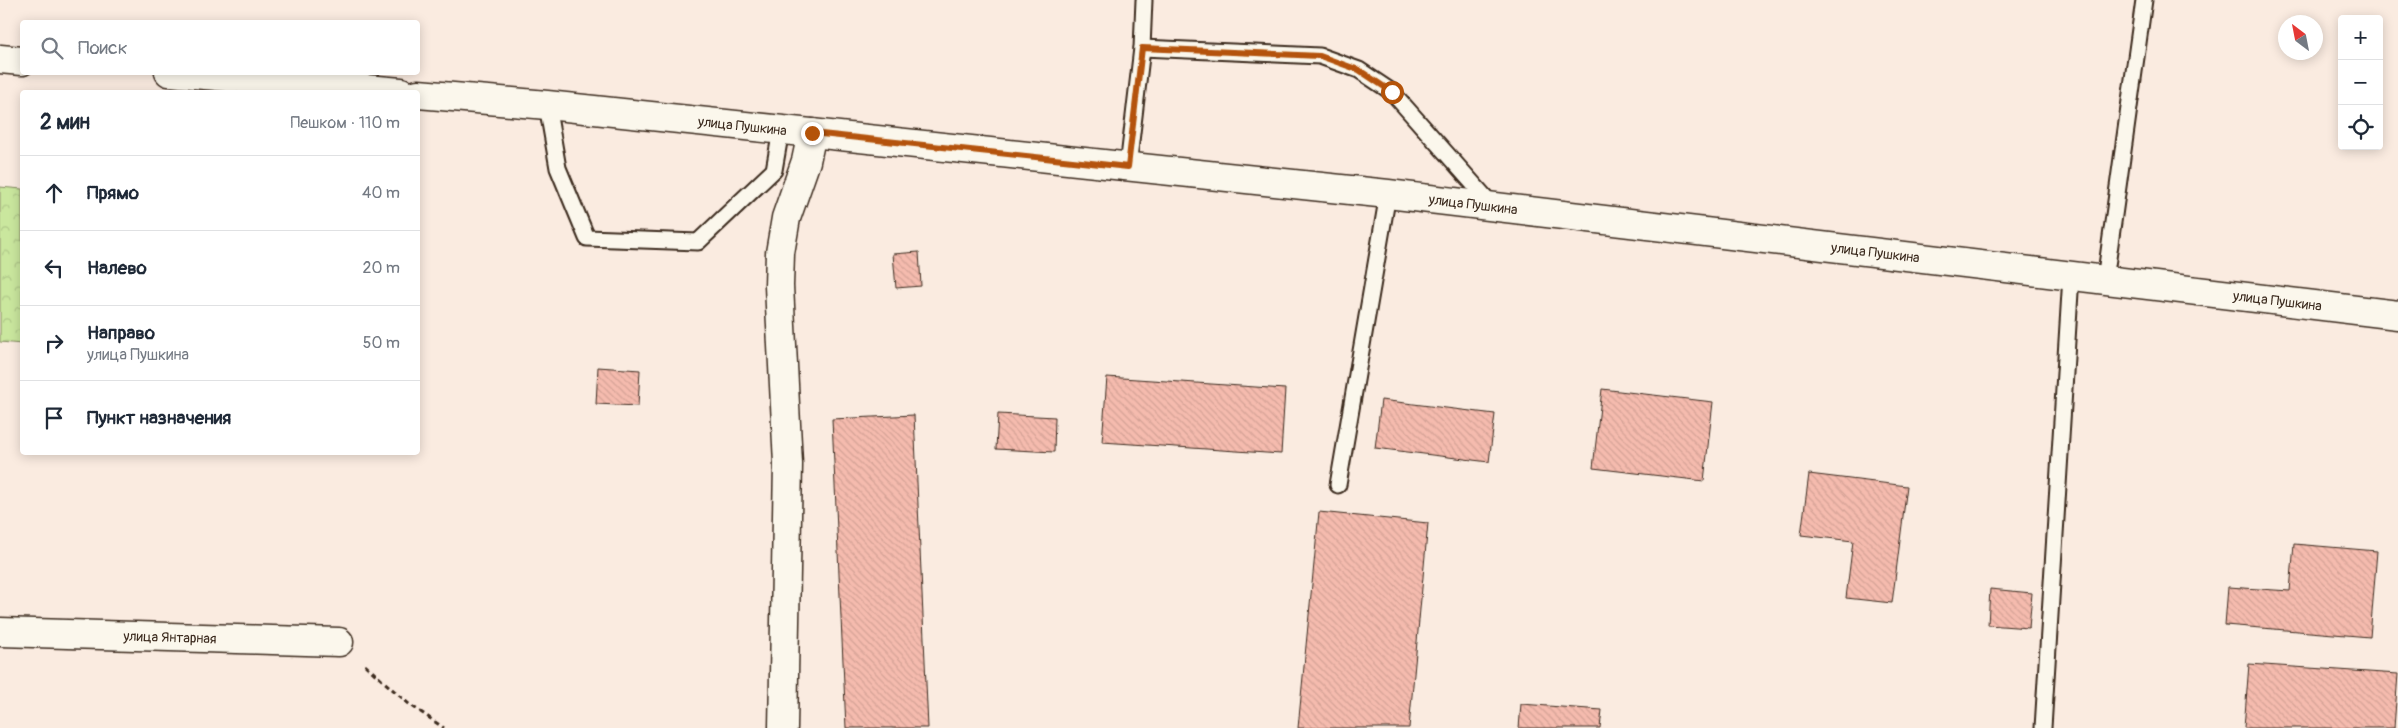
<!DOCTYPE html>
<html lang="ru">
<meta charset="utf-8">
<style>
body{margin:0;font-family:Pangolin,sans-serif;background:#f6f6f7;color:#1f2937}
.controls{position:absolute;right:15px;top:15px;display:grid;overflow:hidden;border-radius:5px;box-shadow:0 2px 12px #0003}
.controls button{width:45px;height:45px;display:grid;place-items:center;padding:0;border:0;border-bottom:1px solid #e0e1e3;background:#fff;color:#1f2937;font:25px sans-serif}
.compass{position:absolute;left:2278px;top:15px;width:45px;height:45px;border-radius:50%;background:#fff;box-shadow:0 2px 12px #0003;rotate:328deg}
.stop{position:absolute;width:15px;height:15px;margin:-11px;border:4px solid #b45309;border-radius:50%;background:#fff}
.stop.end{background:#b45309;border-color:#fff;box-shadow:0 1px 5px #0008}
.list{margin:0;padding:0;list-style:none}
h2{display:flex;justify-content:space-between;align-items:center;height:65px;margin:0;padding:0 20px;font-size:21px}
h2 small{font-size:16px;font-weight:400;color:#747a83}
.list li{display:grid;grid-template-columns:32px 1fr auto;gap:15px;align-items:center;box-sizing:border-box;height:75px;padding:0 20px;border-top:1px solid #e0e1e3}
.list b{display:block;font-size:19px;white-space:nowrap}
.list p{margin:0;font-size:16px;white-space:nowrap;color:#747a83}
.list em{font-size:16px;font-style:normal;color:#747a83}
.icon{flex:none;width:28px;height:28px;fill:none;stroke:currentColor;stroke-width:2;stroke-linecap:round;stroke-linejoin:round}
.map{position:relative;flex:none;width:2398px;height:728px;overflow:hidden}
.search{position:absolute;background:#fff;box-shadow:0 2px 12px #0003;left:20px;top:20px;width:400px;height:55px;display:flex;align-items:center;gap:12px;box-sizing:border-box;padding:0 18px;border-radius:5px;color:#747a83;font-size:19px}
.panel{position:absolute;background:#fff;box-shadow:0 2px 12px #0003;left:20px;top:90px;width:400px;height:365px;border-radius:5px}
.map>svg:first-child{display:block}
.forest{fill:url(#forest-crowns);stroke:#82885e}
.building{fill:url(#building-back-hatch);stroke:#3b2a1e}
.lines{fill:none;stroke-linecap:round;stroke-linejoin:round}
.lane-casing{stroke:#3b2a1e;stroke-width:19}
.street-casing{stroke:#3b2a1e;stroke-width:31}
.secondary-casing{stroke:#3b2a1e;stroke-width:31}
.path{stroke:#3b2a1e;stroke-width:3;stroke-dasharray:5 4;stroke-linecap:butt}
.lane{stroke:#fbf7ec;stroke-width:15}
.street{stroke:#fbf7ec;stroke-width:28}
.secondary{stroke:#fbf7ec;stroke-width:28}
.route{stroke:#b45309;stroke-width:6}
.labels{text-anchor:middle;stroke-width:5;stroke-linejoin:round;paint-order:stroke}
.street-label{font-size:14px;fill:#3b2a1e;stroke:#fbf7ec}
</style>
<div class="map">
<svg width="2398" height="728" viewBox="0 0 2398 728">
<defs>
<pattern id="forest-crowns" width="20" height="18" patternUnits="userSpaceOnUse" patternTransform="scale(1.25)"><rect width="20" height="18" fill="#cae79e"/><path d="M2 6a3 3 0 1 1 6 0M12 15a3 3 0 1 1 6 0" fill="none" stroke="#aec688"/></pattern>
<pattern id="building-back-hatch" width="6" height="6" patternUnits="userSpaceOnUse" patternTransform="scale(1.25)"><rect width="6" height="6" fill="#f5bbae"/><path d="M-1 5l2 2M0 0l6 6M5-1l2 2" fill="none" stroke="#d3a195"/></pattern>
</defs>
<rect width="100%" height="100%" fill="#faebe0"/>
<filter id="ink" filterUnits="userSpaceOnUse"><feTurbulence type="fractalNoise" baseFrequency=".02" numOctaves="2"/><feDisplacementMap in="SourceGraphic" scale="10" xChannelSelector="R" yChannelSelector="G"/><feConvolveMatrix kernelMatrix="1 2 1 2 8 2 1 2 1" color-interpolation-filters="sRGB"/></filter>
<g filter="url(#ink)">
<path class="forest" d="M0,187L22,189V344L0,342Z"/>
<g class="building">
<path d="M919,252L921,286L896,288L893,254Z"/>
<path d="M598,367L640,370L638,406L596,404Z"/>
<path d="M1107,377L1285,389L1281,454L1102,442Z"/>
<path d="M1602,389L1713,402L1704,481L1593,468Z"/>
<path d="M1381,400L1495,414L1489,462L1375,448Z"/>
<path d="M998,414L1055,417L1054,452L996,449Z"/>
<path d="M914,415L928,728H846L832,419Z"/>
<path d="M1809,474L1907,486L1892,603L1846,598L1853,541L1801,535Z"/>
<path d="M1319,512L1428,523L1409,728H1298Z"/>
<path d="M2294,544L2377,551L2370,637L2225,625L2228,587L2290,591Z"/>
<path d="M1990,589L2032,593L2029,628L1988,625Z"/>
<path d="M2249,664L2398,674L2394,728H2244Z"/>
<path d="M1521,704L1602,710L1600,728H1519Z"/>
</g>
<g class="lines">
<g class="lane-casing">
<g id="lane">
<path d="M1142,48L1320,56L1359,70L1392,92L1492,205"/>
<path d="M547,105L558,168L587,238L698,242L774,170L781,130"/>
<path d="M1128,167L1142,48L1144,0"/>
<path d="M2105,280L2144,0"/>
<path d="M1338,485L1388,194"/>
<path d="M2043,728L2071,276"/>
</g>
</g>
<g class="street-casing">
<g id="street">
<path id="s1" d="M0,632L339,642"/>
<path d="M783,728L788,464L779,286L780,253L786,218L806,161L812,133"/>
</g>
</g>
<g class="secondary-casing">
<g id="secondary">
<path d="M0,59L22,61"/>
<path d="M169,72L401,92"/>
<path id="s2" d="M418,94L547,105L1388,194L2398,315"/>
</g>
</g>
<path class="path" d="M365,665L409,704L444,728"/>
<use href="#lane" class="lane"/>
<use href="#street" class="street"/>
<use href="#secondary" class="secondary"/>
</g>
</g>
<g class="lines" filter="url(#ink)">
<path class="route" d="M812,133L1128,167L1142,48L1320,56L1359,70L1392,92"/>
</g>
<g class="labels">
<g class="street-label">
<text dy="5" stroke="none"><textPath href="#s2" startOffset="326">улица Пушкина</textPath></text>
<text dy="5" stroke="none"><textPath href="#s2" startOffset="1061">улица Пушкина</textPath></text>
<text dy="5" stroke="none"><textPath href="#s2" startOffset="1466">улица Пушкина</textPath></text>
<text dy="5" stroke="none"><textPath href="#s2" startOffset="1871">улица Пушкина</textPath></text>
<text dy="5" stroke="none"><textPath href="#s1" startOffset="170">улица Янтарная</textPath></text>
</g>
</g>
</svg>
<div class="controls">
<button>+</button>
<button>−</button>
<button><svg class="icon" aria-label="locate" viewBox="0 0 24 24"><circle cx="12" cy="12" r="6"/><path d="M12 2v4M12 18v4M2 12h4M18 12h4"/></svg></button>
</div>
<svg class="compass" viewBox="-18 -18 36 36"><path d="M0-13l5 13h-10z" fill="#e53935"/><path d="M0 13l5-13h-10z" fill="#747a83"/></svg>
<div class="stop" style="left:1392px;top:92px"></div>
<div class="stop end" style="left:812px;top:133px"></div>
<div class="search"><svg class="icon" aria-label="search" viewBox="0 0 24 24"><circle cx="10" cy="10" r="6"/><path d="M15 15l6 6"/></svg>Поиск</div>
<section class="panel">
<h2>2 мин<small>Пешком · 110 m</small></h2>
<ul class="list">
<li><svg class="icon" aria-label="ahead" viewBox="0 0 24 24"><path d="M12 20V5M6 11l6-6 6 6"/></svg><div><b>Прямо</b></div><em>40 m</em></li>
<li><svg class="icon" aria-label="left" viewBox="0 0 24 24"><path d="M17 20v-9H6M10 6l-5 5 5 5"/></svg><div><b>Налево</b></div><em>20 m</em></li>
<li><svg class="icon" aria-label="right" viewBox="0 0 24 24"><path d="M7 20v-9h11M14 6l5 5-5 5"/></svg><div><b>Направо</b><p>улица Пушкина</p></div><em>50 m</em></li>
<li><svg class="icon" aria-label="arrive" viewBox="0 0 24 24"><path d="M6 21V4h12l-3 4 3 4H6"/></svg><div><b>Пункт назначения</b></div></li>
</ul>
</section>
</div>
